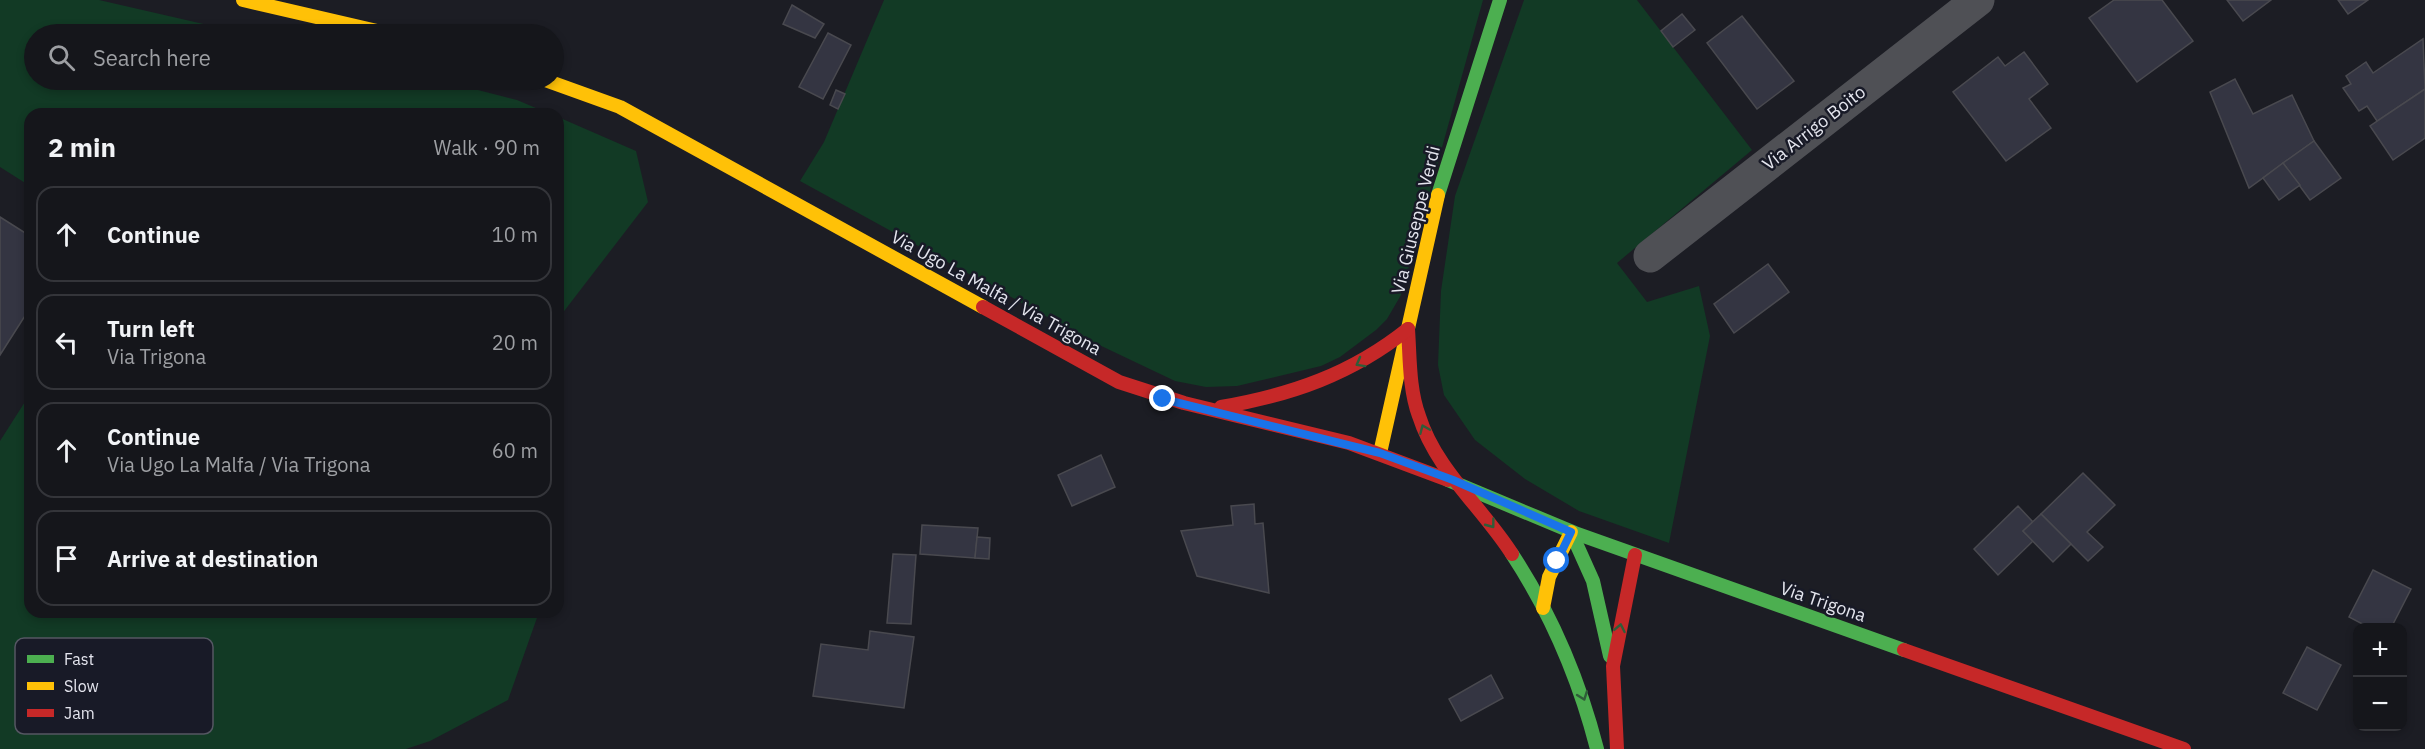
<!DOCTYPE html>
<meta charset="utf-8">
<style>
body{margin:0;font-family:"IBM Plex Sans",sans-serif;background:#222328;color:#f1f3f6}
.controls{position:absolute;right:18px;bottom:18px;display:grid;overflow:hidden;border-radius:12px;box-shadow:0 3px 9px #0003}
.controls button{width:54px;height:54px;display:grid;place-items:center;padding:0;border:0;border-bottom:2px solid #34353a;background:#15161b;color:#f1f3f6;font:30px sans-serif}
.stop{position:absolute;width:18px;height:18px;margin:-14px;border:4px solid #1a73e8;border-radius:50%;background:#fff}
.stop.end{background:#1a73e8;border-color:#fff;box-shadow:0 2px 6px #0008}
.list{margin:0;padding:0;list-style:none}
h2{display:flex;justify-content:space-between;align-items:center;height:78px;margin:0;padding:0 24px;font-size:26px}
h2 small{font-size:20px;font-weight:400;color:#9d9fa3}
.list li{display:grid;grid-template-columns:39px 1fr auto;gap:18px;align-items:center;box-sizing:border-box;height:96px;margin:0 12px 12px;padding:0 12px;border:2px solid #34353a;border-radius:18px}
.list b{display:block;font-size:22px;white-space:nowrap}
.list p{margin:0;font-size:20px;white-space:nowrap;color:#9d9fa3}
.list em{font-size:20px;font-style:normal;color:#9d9fa3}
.icon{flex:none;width:33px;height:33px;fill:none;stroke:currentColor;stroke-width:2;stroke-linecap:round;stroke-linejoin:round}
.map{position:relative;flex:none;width:2425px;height:749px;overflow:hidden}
.search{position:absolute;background:#15161b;box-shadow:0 3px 9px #0003;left:24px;top:24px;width:540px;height:66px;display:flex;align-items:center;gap:15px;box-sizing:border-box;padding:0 21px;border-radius:33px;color:#9d9fa3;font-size:22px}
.panel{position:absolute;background:#15161b;box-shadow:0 3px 9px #0003;left:24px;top:108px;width:540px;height:510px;border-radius:18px}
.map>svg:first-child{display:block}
.green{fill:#123a25}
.building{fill:#343542;stroke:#49494f;stroke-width:1.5}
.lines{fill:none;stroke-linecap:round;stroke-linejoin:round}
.street{stroke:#4f5055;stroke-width:33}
.fast{stroke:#4caf50;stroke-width:14}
.slow{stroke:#ffc107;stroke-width:14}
.jam{stroke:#c62828;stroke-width:14}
.oneway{stroke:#2f5d39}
.route{stroke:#1a73e8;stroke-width:8}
.labels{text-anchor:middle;stroke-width:5;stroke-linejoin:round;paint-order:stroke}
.street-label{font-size:18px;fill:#e4e5ee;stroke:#181a27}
.key{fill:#181a27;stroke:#555763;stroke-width:1.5}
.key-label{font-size:16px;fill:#e4e5ee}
</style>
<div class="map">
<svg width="2425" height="749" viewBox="0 0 2425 749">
<rect width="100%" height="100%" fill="#1c1d24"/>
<g class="green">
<path d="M0,0H99L247,34H34V80H439L517,100L550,114H30V186L0,167Z"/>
<path d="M884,0H1483L1401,295L1387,319L1376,330L1340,357L1321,366L1237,386L1206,387L1175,381L1093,342L800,181L824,142Z"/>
<path d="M1524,0H1637L1752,150L1617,263L1647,302L1699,286L1710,336L1669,543L1579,511L1525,479L1475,440L1444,395L1438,365L1441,291L1455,196Z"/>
<path d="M558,117L636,151L648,202L558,319Z"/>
<path d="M30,394V612H539L508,700L430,741L406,749H0V441Z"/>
</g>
<g class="building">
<path d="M2114,0H2162L2193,41L2137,82L2089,18Z"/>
<path d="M2227,0H2271L2243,21Z"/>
<path d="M2338,0H2368L2348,14Z"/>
<path d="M792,5L824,24L815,38L783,24Z"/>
<path d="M1682,14L1695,30L1673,47L1661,31Z"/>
<path d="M1742,16L1794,81L1757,109L1707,43Z"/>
<path d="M828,33L851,45L823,99L799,87Z"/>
<path d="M2423,39L2425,89L2377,121L2367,106L2359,111L2343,88L2351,84L2346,76L2366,62L2373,73Z"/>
<path d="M2024,52L2048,84L2029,99L2051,128L2006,161L1953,92L1998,57L2005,66Z"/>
<path d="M2235,79L2253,114L2292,95L2314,141L2249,188L2210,92Z"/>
<path d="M2425,89V138L2393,160L2370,126Z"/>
<path d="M836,90L845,94L838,109L830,105Z"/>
<path d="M2314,141L2341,178L2310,200L2283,163Z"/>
<path d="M2283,163L2300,185L2279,200L2263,178Z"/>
<path d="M0,217L30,236V308L0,355Z"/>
<path d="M1768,264L1789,292L1734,333L1714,304Z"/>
<path d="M1101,455L1115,487L1072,506L1058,475Z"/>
<path d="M2083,473L2115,505L2087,532L2103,547L2088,561L2041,514Z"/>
<path d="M1254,504L1255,524L1263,523L1269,593L1197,576L1181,531L1233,525L1231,506Z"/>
<path d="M2018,506L2033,522L2023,531L2033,541L1998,575L1974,549Z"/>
<path d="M2041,514L2071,544L2053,562L2023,531Z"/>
<path d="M922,525L978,528L975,558L920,554Z"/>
<path d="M977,537L990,538L989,559L975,558Z"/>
<path d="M893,554L916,555L911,624L887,623Z"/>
<path d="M2373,570L2411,589L2391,628H2370L2349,617Z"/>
<path d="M870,631L914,637L904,708L813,696L821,644L868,650Z"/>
<path d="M2307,647L2341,665L2317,710L2283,693Z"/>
<path d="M1491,675L1503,698L1461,721L1449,699Z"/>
</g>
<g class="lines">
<path class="street" d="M1650,256L1978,0"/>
<g class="fast">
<path d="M1438,195L1500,0"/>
<path d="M1448,480L1575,533L1904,650"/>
<path d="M1571,532L1593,581L1610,656"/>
<path d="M1512,554C1552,615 1579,679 1597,749"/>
</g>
<g class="slow">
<path d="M243,0L390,34"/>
<path d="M545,80L620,107L983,307"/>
<path d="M1380,453L1438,195"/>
<path d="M1543,608L1549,577L1571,532"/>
</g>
<g class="jam">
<path d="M983,307L1119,382L1184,403L1349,443L1448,480"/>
<path d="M1408,329C1410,358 1409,389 1419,416C1436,470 1482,507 1512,554"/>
<path d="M1221,407C1291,395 1352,374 1408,329"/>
<path d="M1904,650L2184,749"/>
<path d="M1617,749L1613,666L1635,555"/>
</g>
</g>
<defs><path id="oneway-chevron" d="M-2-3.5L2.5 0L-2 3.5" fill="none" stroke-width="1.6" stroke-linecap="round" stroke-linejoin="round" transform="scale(1.5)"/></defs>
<g class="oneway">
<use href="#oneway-chevron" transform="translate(1360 363) rotate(151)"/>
<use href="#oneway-chevron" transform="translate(1424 429) rotate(-113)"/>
<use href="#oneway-chevron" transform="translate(1491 524) rotate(53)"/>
<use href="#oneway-chevron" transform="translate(1620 628) rotate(-79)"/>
<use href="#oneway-chevron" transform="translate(1583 696) rotate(70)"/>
</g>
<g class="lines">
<path class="route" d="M1163,399L1380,453L1453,480L1571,532L1557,561"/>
</g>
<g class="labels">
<g class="street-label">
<text transform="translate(1814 128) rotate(-38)" y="6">Via Arrigo Boito</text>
<text transform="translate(1416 220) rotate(-76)" y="6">Via Giuseppe Verdi</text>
<text transform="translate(996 293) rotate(29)" y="6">Via Ugo La Malfa / Via Trigona</text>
<text transform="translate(1823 602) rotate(19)" y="6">Via Trigona</text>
</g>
</g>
<rect x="15" y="638" width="198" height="96" rx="9" class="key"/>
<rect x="27" y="655" width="27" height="8" fill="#4caf50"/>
<rect x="27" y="682" width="27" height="8" fill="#ffc107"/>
<rect x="27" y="709" width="27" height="8" fill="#c62828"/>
<g class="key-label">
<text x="64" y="665">Fast</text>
<text x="64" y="692">Slow</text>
<text x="64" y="719">Jam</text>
</g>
</svg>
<div class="controls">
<button>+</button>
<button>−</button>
</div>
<div class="stop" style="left:1557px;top:561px"></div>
<div class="stop end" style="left:1163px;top:399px"></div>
<div class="search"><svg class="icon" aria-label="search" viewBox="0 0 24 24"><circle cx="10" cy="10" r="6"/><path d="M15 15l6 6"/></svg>Search here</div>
<section class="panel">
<h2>2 min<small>Walk · 90 m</small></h2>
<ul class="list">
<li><svg class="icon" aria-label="ahead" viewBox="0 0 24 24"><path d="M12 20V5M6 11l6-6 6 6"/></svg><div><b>Continue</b></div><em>10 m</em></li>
<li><svg class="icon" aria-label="left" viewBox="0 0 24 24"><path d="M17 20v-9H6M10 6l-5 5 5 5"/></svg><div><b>Turn left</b><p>Via Trigona</p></div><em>20 m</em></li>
<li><svg class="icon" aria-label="ahead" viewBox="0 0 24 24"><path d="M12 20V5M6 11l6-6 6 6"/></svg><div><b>Continue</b><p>Via Ugo La Malfa / Via Trigona</p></div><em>60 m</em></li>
<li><svg class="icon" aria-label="arrive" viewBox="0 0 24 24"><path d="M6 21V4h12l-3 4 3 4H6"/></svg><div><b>Arrive at destination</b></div></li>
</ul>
</section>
</div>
